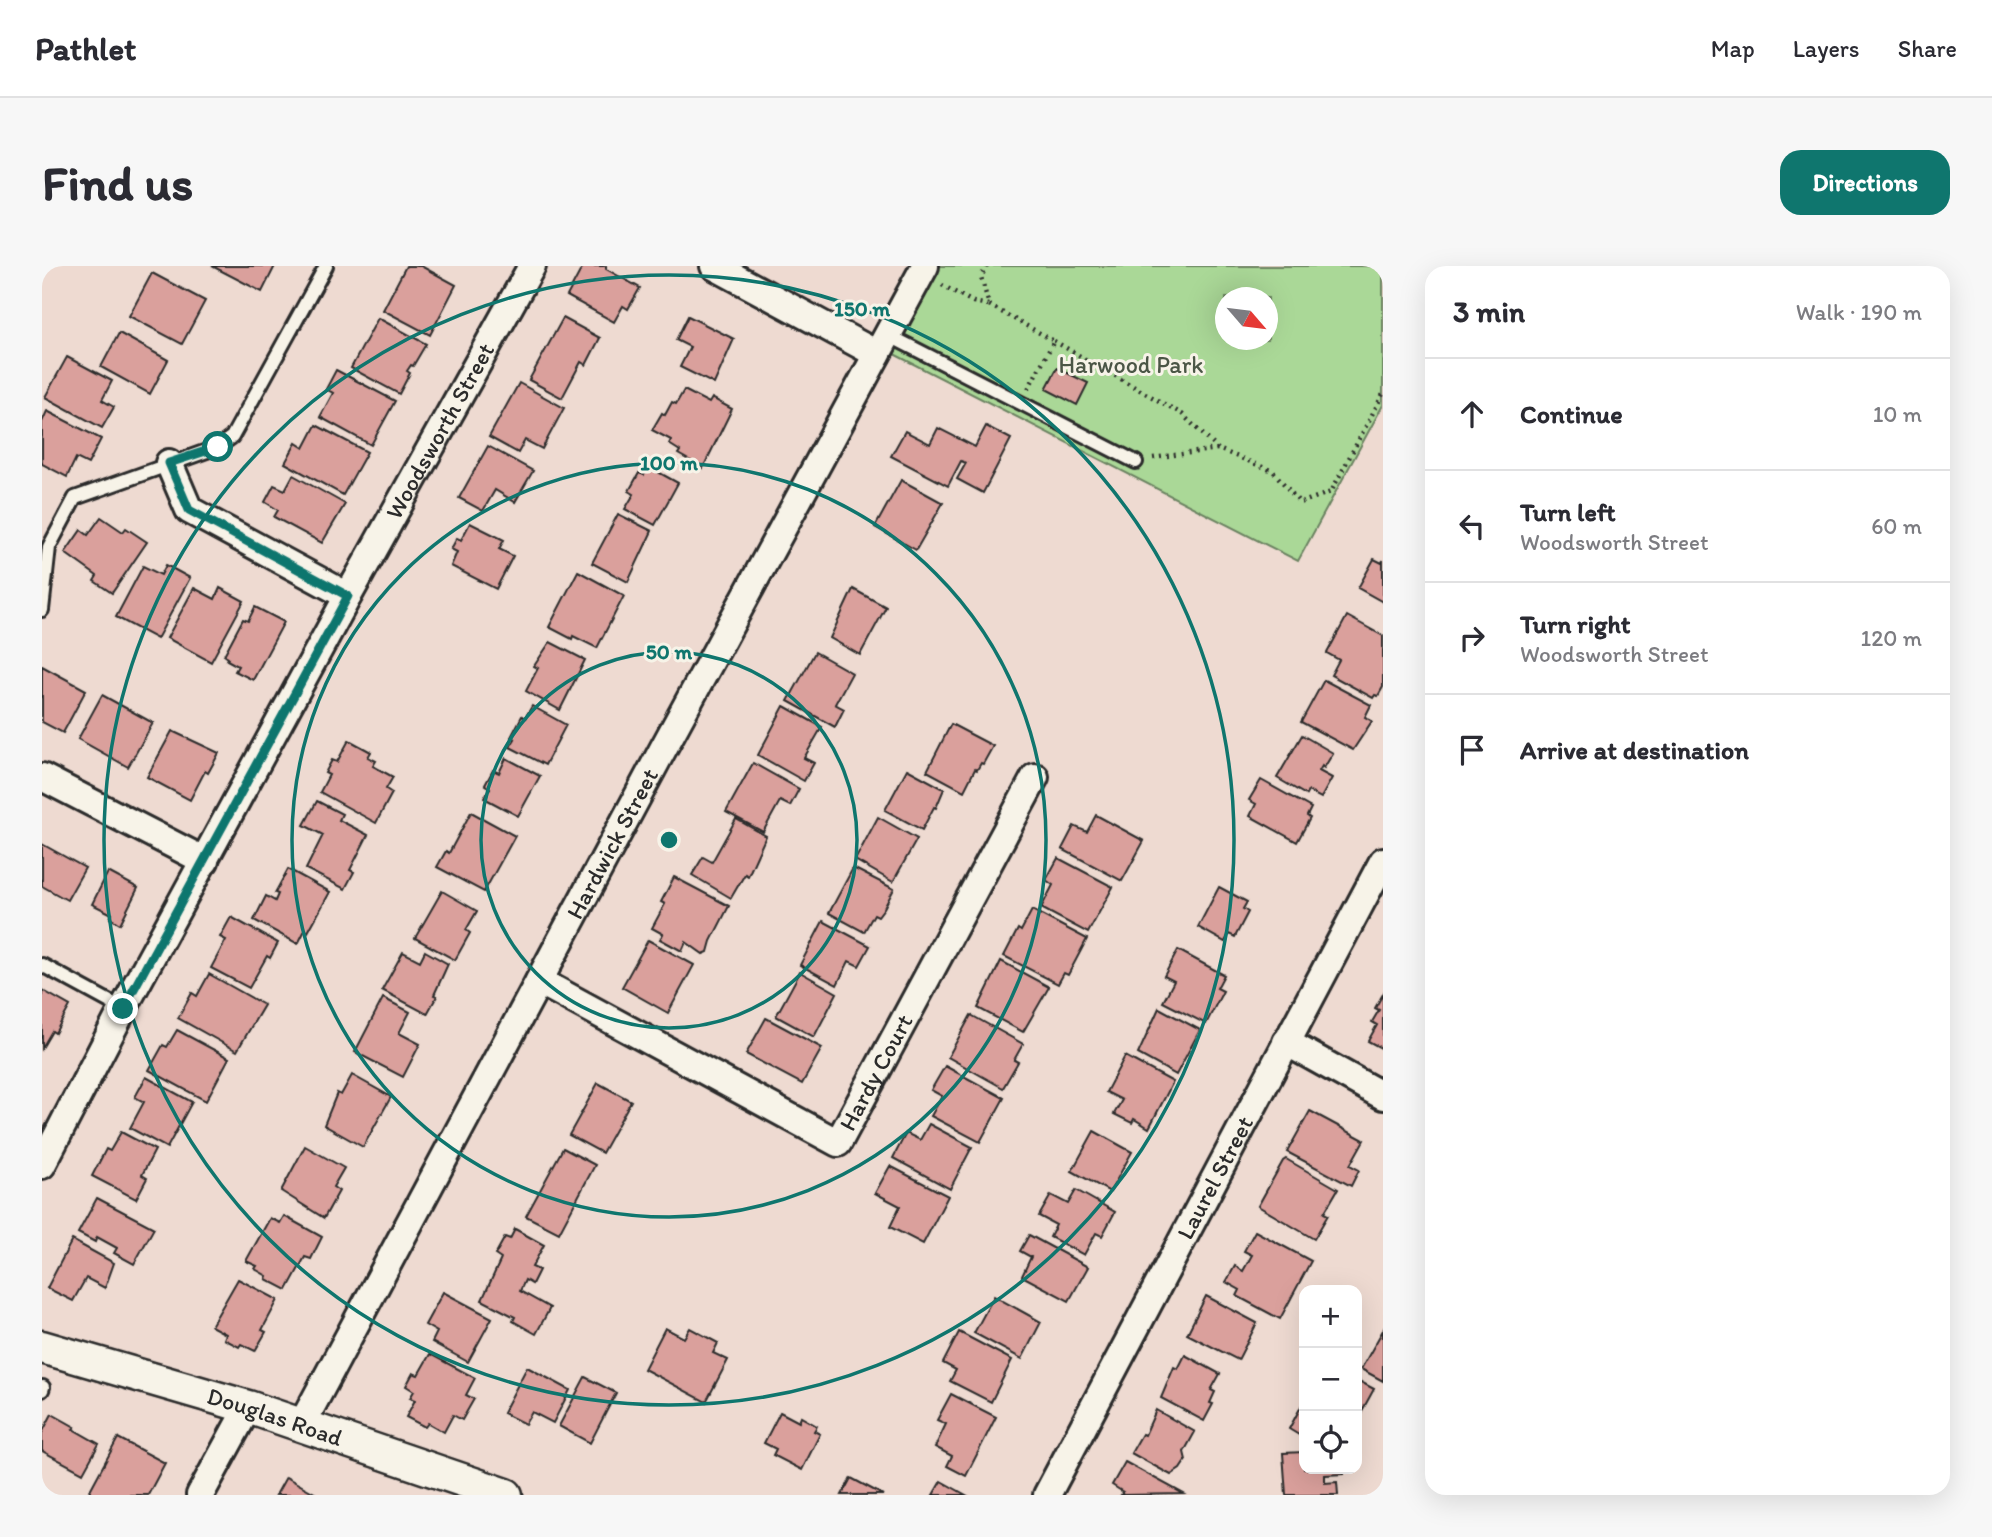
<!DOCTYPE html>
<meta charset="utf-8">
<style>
body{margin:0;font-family:Itim,sans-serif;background:#f7f7f7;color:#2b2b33}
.controls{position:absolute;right:21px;bottom:21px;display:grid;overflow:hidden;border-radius:14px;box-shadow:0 7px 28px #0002}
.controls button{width:63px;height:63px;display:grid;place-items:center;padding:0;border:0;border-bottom:2px solid #e1e1e2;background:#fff;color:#2b2b33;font:35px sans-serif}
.compass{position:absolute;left:1173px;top:21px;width:63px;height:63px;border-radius:50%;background:#fff;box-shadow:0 7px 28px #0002;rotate:118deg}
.stop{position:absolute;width:21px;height:21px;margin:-16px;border:5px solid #0f766e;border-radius:50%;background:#fff}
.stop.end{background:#0f766e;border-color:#fff;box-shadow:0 2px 7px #0008}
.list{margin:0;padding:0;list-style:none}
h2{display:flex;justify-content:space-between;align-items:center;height:91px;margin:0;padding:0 28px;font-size:30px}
h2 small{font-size:23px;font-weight:400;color:#7c7c81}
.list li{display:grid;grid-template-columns:46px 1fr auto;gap:21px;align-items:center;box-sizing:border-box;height:112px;padding:0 28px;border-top:2px solid #e1e1e2}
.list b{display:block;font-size:26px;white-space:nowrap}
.list p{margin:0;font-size:23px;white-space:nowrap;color:#7c7c81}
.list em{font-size:23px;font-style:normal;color:#7c7c81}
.icon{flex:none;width:38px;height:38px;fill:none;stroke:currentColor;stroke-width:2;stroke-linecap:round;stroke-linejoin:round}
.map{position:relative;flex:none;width:1341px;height:1229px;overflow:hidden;border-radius:21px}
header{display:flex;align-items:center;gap:42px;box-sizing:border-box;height:98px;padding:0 35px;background:#fff;border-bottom:2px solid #e1e1e2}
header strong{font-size:33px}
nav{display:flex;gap:38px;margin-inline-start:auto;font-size:24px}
.intro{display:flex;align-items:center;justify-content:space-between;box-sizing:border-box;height:168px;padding:0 42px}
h1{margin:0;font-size:49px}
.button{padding:18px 32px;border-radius:21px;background:#0f766e;color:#fff;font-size:24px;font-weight:700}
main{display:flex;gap:42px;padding:0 42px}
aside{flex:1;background:#fff;border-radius:21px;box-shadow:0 7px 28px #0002}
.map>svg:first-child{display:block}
.green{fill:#aad897;stroke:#6a8261;stroke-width:2;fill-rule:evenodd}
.building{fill:#daa09c;stroke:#2b2b2b;stroke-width:2}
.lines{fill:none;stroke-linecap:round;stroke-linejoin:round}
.service-casing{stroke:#2b2b2b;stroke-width:18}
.minor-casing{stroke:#2b2b2b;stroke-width:32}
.tertiary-casing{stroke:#2b2b2b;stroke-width:37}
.path{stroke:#2b2b2b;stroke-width:4.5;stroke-dasharray:2 5;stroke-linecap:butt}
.service{stroke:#f7f3e8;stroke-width:12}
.minor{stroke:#f7f3e8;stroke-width:26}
.tertiary{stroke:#f7f3e8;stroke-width:32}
.route{stroke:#0f766e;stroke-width:9}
.ring{fill:none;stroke:#0f766e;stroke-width:3.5}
.labels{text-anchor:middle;stroke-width:6;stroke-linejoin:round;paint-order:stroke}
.park-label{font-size:24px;fill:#4b5646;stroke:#f7f3e8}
.street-label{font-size:24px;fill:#2b2b2b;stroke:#f7f3e8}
.centre{fill:#0f766e;stroke:#f7f3e8;stroke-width:3.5}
.ring-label{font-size:21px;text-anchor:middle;font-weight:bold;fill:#0f766e;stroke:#f7f3e8;stroke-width:6;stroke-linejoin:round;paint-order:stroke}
</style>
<header>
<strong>Pathlet</strong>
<nav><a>Map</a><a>Layers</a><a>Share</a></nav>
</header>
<div class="intro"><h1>Find us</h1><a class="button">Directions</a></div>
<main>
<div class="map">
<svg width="1341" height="1229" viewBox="0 0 1341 1229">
<rect width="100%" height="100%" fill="#eedad1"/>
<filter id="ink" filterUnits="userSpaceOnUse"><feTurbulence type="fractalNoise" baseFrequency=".0143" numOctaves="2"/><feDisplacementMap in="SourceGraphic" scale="14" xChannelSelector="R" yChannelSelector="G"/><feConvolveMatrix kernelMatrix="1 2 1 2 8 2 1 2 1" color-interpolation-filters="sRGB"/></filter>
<g filter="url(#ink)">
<path class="green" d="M897,0H1341V139L1256,295L850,87ZM1184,32H1226V74H1184Z"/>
<g class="building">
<path d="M170,0H233L220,26Z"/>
<path d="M364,0H379L414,19L388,69L341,44Z"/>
<path d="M541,0H564V3L598,22L586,43L581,40L572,56L525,30Z"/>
<path d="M110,7L163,35L140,78L87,50Z"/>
<path d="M646,50L692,73L672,118L638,101L648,81L634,74Z"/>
<path d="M336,52L384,78L371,100L369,99L365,105L368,107L357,128L309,102Z"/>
<path d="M521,52L558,72L544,99L539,96L520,132L487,114Z"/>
<path d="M77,67L126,94L108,128L59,101Z"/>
<path d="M25,91L70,115L60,134L72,141L60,162L3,131Z"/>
<path d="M1015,102L1046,117L1035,139L1004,123Z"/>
<path d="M294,104L353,135L329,179L278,151L291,127L284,123Z"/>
<path d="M477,117L522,142L500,183L483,174L476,187L447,171Z"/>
<path d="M642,124L667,137L670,132L690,143L661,202L636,188L638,185L627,178L629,174L610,164L620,147L623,149L630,136L634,138Z"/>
<path d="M5,145L59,173L46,198L34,192L25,211L0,198V156Z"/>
<path d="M274,159L325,186L301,229L243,197L254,177L262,182Z"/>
<path d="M944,160L969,173L941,227L915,213L924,197L919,195L906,220L849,190L863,165L888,178L896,162L933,181Z"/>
<path d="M446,180L491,205L473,236L453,224L441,245L417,232Z"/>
<path d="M607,201L636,217L613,259L583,243L592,228L587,225L597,207L602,209Z"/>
<path d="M251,209L303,238L280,277L232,251L236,244L223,236L232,219L243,224Z"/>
<path d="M859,214L901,237L874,284L833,261Z"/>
<path d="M576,248L610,265L586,316L550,297Z"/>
<path d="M59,251L81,266L84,262L105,276L70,327L52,315L55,310L23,287L39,264L46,269Z"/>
<path d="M428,257L462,274L457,283L471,290L454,323L409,300L415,286L409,283L415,272L419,274Z"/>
<path d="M1332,293L1340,297L1341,294V336L1316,322Z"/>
<path d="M124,299L148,312L115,373L74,351L101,300L119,309Z"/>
<path d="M536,305L582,330L555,382L531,370L530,373L507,361Z"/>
<path d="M152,322L173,333L178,322L202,335L169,396L125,372Z"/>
<path d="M811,323L844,341L818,389L788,372Z"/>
<path d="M213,341L242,356L211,414L193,405L196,400L185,394L186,392L182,389L201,353L206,355Z"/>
<path d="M1305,350L1341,370V421L1336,430L1333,429L1331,432L1289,409L1297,394L1285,387Z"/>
<path d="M508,376L543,394L518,444L484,425L496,402L492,400Z"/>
<path d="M773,386L810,407L793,438L802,443L793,461L746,435Z"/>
<path d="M0,400L44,424L21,467L0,456Z"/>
<path d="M1282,414L1329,439L1323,451L1330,455L1311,484L1259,456Z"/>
<path d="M60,429L111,457L86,501L36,473Z"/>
<path d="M490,440L524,459L503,499L468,481L473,473L469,471L480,450L483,452Z"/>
<path d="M742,440L780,461L762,492L772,497L762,515L716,489Z"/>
<path d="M909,458L951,480L941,498L939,497L935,504L933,503L922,525L885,505Z"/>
<path d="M130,465L177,487L166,507L163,505L148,534L105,511Z"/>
<path d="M1260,469L1291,487L1282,502L1280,500L1277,505L1290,512L1279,532L1266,525L1264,529L1235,512Z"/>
<path d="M307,474L329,486L326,491L334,495L331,500L351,511L344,523L350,527L334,557L278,526L287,509L283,507L290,494L295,496Z"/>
<path d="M464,492L498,510L476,550L442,532L448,522L443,519L451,504L457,507Z"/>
<path d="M711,497L757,523L748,540L738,535L721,566L684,546Z"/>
<path d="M865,503L902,523L894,542L892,541L880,564L843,544Z"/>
<path d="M1219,514L1269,542L1265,550L1268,552L1255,576L1208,550L1214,538L1207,534Z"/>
<path d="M275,535L300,548L297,554L326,569L308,604L312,606L303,623L264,603L281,569L262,559Z"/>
<path d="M429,546L473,570L442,626L395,601L404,585L407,587Z"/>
<path d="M1054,549L1102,575L1080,615L1020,583L1032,560L1045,566Z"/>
<path d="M836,551L875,573L851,616L813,594Z"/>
<path d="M694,553L724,570L706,610L703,608L689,632L650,609L661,591L670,596Z"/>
<path d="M0,578L43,602L25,634L0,620Z"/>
<path d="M1016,592L1071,621L1046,667L999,642L1011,619L1004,614Z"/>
<path d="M811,602L852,623L842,642L836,650L832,648L822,666L787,647Z"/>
<path d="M246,603L288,626L266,666L263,664L256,678L212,654L224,630L233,635L236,628L233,627Z"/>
<path d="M66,606L96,622L78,658L68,652L70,648L50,638Z"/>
<path d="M632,611L687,640L669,675L666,686L661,688L644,676L640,685L618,673L621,668L610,662L623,638L619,636Z"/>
<path d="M1177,621L1205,636L1201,643L1206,646L1193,671L1187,668L1183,676L1156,661Z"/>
<path d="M400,625L435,645L424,664L428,667L413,694L373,672Z"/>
<path d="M990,644L1045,673L1026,709L1022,707L1016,718L962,690L976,663L979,665Z"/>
<path d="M189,651L236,677L228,692L225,690L207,722L169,702L184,674L178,671Z"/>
<path d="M781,655L828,680L817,700L807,695L795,719L758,699Z"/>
<path d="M606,674L652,699L626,747L580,721Z"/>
<path d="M1136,684L1182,709L1175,722L1181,725L1164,758L1121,736L1132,715L1122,710Z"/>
<path d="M383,685L406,698L392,729L395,730L385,748L340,724L361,686L378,695Z"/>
<path d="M959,695L1007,721L981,766L936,742Z"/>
<path d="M758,706L795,727L772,771L734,750Z"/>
<path d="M167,708L222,739L195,785L136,752L150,727L155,730Z"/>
<path d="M0,724L28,740L13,767L10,765L0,782Z"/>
<path d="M1341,728V783L1326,775L1335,759L1330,756L1337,744L1333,742Z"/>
<path d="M341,732L368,746L357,767L378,778L361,811L313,786Z"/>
<path d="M1117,742L1158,764L1134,809L1096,788Z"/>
<path d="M929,749L981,778L972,794L976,796L961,822L906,791Z"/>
<path d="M724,752L780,782L760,818L704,788Z"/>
<path d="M135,764L187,792L164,835L107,804L121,779L125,781Z"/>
<path d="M1083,790L1131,816L1107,862L1092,853L1090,857L1072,848L1080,834L1064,826Z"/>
<path d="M903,800L962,832L938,876L889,850L900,830L889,824Z"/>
<path d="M310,809L349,831L321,881L282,859L295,827L299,829Z"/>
<path d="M104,811L150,836L125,882L88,862L102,836L93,831Z"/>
<path d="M556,817L589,835L560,887L527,869Z"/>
<path d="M1268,845L1322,874L1308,899L1317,904L1309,920L1245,886Z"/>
<path d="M887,858L930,881L908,923L851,892L864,867L878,874Z"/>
<path d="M1052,865L1090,886L1068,926L1030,905Z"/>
<path d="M79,866L113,884L100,909L105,912L94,933L50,910L64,883L68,885Z"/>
<path d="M263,880L302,902L291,921L297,925L282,952L239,925Z"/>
<path d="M521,882L553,899L517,967L484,950Z"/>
<path d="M1244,893L1296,923L1282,947L1286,949L1272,973L1216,940L1241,895Z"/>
<path d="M848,900L906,930L881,978L848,961L858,940L833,927Z"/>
<path d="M1034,924L1073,946L1060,970L1054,967L1042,989L1008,971L1014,959L997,950L1009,929L1026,938Z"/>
<path d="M55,932L112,962L92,998L72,987L75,982L55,971L53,976L36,967Z"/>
<path d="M242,950L280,971L269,993L263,991L245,1024L224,1013L225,1010L213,1003L215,1000L204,995L228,952L238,957Z"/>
<path d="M473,963L502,979L490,1001L497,1004L490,1018L483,1014L478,1025L508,1042L494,1068L471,1055L473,1051L440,1034L459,993L453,989L463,971L468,973Z"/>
<path d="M1213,965L1269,995L1238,1053L1195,1030L1198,1024L1184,1016L1193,1000L1201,1005L1210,989L1202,985Z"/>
<path d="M987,969L1046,1001L1027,1035L980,1010L989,991L978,985Z"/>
<path d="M30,974L72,997L63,1022L44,1012L31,1035L5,1022Z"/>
<path d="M196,1013L236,1034L220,1064L224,1066L213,1085L199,1078L197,1081L182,1073L184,1068L169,1060Z"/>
<path d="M401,1026L450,1052L426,1096L390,1076L395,1066L383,1059Z"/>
<path d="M952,1030L999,1056L980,1093L932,1067Z"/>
<path d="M1164,1030L1215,1057L1196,1094L1145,1068Z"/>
<path d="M623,1062L642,1072L648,1062L676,1077L671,1087L686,1094L664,1136L602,1103Z"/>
<path d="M1341,1064V1115L1319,1103Z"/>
<path d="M917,1066L970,1094L949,1136L908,1115L914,1104L901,1097Z"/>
<path d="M388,1088L433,1112L424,1129L432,1133L420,1154L411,1149L402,1166L386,1157L383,1161L364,1151L373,1134L368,1132L372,1125L364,1120L371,1107L376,1109Z"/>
<path d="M1143,1089L1178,1108L1169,1124L1173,1126L1168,1137L1171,1138L1162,1155L1119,1132L1132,1101L1136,1103Z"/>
<path d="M485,1101L528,1124L511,1157L490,1146L483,1158L461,1147Z"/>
<path d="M543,1111L574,1127L548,1177L517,1160Z"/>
<path d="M1315,1114L1332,1123L1315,1154Z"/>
<path d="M909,1128L954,1151L924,1210L905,1200L910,1190L893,1181L904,1158L895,1154Z"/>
<path d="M1262,1135V1172L1247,1163Z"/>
<path d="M1114,1144L1153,1166L1142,1186L1144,1194L1138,1203L1129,1209L1089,1187L1100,1168L1103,1169Z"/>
<path d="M738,1146L757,1156L759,1151L775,1160L772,1165L778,1168L760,1204L731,1189L734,1183L722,1177Z"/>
<path d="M10,1148L33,1161L31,1163L57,1178L41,1207L0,1185V1167Z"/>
<path d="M76,1172L123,1197L106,1229H54L47,1226Z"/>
<path d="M1262,1186V1203H1302V1208L1283,1209V1217L1295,1216L1296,1229H1244L1241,1187Z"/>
<path d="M1083,1196L1142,1228L1079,1229L1081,1226L1070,1219Z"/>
<path d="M244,1211L276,1229H234Z"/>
<path d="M809,1212L841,1229H800Z"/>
<path d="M899,1215L924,1229H891Z"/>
</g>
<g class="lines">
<g class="service-casing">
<g id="service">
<path d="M846,69L1094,196"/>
<path d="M0,344L7,281L33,232L176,181L190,171L284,0"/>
<path d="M0,699L81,743"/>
<path d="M0,1124L1,1121"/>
</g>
</g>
<g class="minor-casing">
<g id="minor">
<path d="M672,0L835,88"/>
<path d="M127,197L147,244L306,330"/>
<path d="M0,511L163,595"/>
<path id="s1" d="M497,715L796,877L993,511"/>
<path d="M1244,776L1341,830"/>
<path id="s2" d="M0,899L81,743L306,330L490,0"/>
<path id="s3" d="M260,1158L621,483L883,0"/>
<path d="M158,1229L206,1141"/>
<path id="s4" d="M1005,1229L1341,595"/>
</g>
</g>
<g class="tertiary-casing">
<g id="tertiary">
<path id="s5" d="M0,1081L206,1141L464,1229"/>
</g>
</g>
<g class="path">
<path d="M945,0L939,11L947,39L1012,75L986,123"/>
<path d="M900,19L931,36L947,39"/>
<path d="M1012,75L1140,148L1176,183"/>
<path d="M1111,192L1176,183L1231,205L1258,237L1289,226L1341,128"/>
</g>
<use href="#service" class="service"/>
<use href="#minor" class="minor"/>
<use href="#tertiary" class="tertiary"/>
</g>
</g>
<g class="lines" filter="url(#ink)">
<path class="route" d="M81,743L306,330L147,244L127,197L176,181"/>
</g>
<g class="ring">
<circle cx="627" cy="574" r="188"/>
<circle cx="627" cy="574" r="377"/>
<circle cx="627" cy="574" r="565"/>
</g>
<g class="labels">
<g class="park-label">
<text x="1089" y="107">Harwood Park</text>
</g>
<g class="street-label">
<text dy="8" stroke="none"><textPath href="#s2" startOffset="835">Woodsworth Street</textPath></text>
<text dy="8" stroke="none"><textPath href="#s3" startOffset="658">Hardwick Street</textPath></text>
<text dy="8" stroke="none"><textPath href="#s1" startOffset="420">Hardy Court</textPath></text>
<text dy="8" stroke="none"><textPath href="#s4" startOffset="359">Laurel Street</textPath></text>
<text dy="8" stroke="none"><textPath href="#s5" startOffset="243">Douglas Road</textPath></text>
</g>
</g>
<circle cx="627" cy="574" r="10" class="centre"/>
<g class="ring-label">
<text x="820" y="50">150 m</text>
<text x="627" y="204">100 m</text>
<text x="627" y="393">50 m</text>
</g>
</svg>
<div class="controls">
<button>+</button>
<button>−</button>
<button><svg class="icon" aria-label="locate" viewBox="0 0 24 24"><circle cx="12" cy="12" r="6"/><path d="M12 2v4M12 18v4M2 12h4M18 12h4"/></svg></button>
</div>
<svg class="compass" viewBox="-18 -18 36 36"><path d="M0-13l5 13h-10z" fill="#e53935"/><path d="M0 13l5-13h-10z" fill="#7c7c81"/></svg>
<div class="stop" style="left:176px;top:181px"></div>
<div class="stop end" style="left:81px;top:743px"></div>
</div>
<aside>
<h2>3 min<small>Walk · 190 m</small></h2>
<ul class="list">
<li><svg class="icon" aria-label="ahead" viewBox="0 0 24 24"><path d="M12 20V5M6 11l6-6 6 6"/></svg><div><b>Continue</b></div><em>10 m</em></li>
<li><svg class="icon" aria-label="left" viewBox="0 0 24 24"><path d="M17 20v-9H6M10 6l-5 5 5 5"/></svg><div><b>Turn left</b><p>Woodsworth Street</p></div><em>60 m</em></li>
<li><svg class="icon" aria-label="right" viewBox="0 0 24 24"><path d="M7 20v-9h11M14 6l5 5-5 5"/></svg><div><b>Turn right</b><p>Woodsworth Street</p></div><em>120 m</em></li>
<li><svg class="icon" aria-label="arrive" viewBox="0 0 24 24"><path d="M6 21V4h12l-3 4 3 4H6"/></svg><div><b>Arrive at destination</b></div></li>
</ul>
</aside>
</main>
